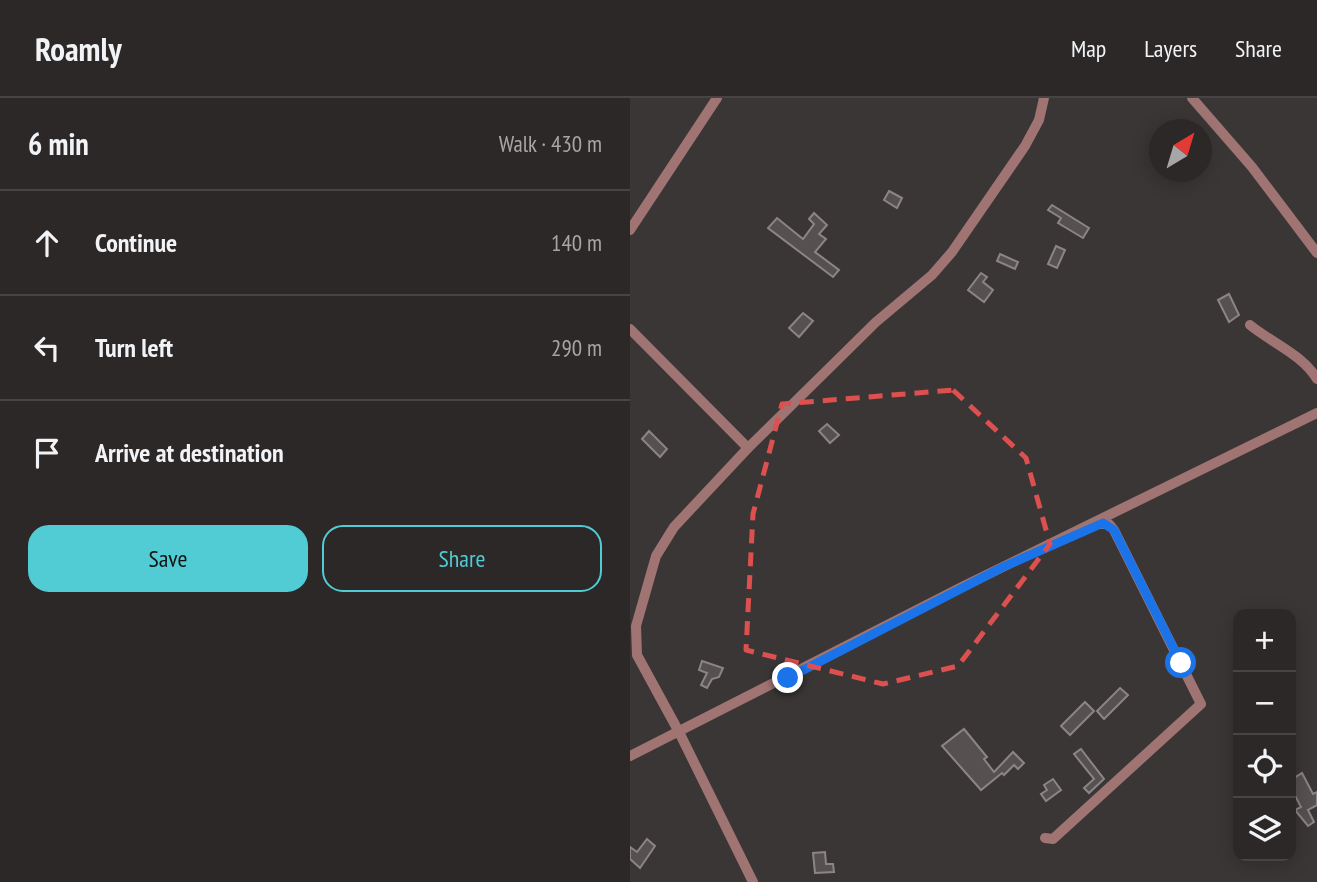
<!DOCTYPE html>
<meta charset="utf-8">
<style>
body{margin:0;font-family:"PT Sans Narrow",sans-serif;background:#383434;color:#f1f3f6}
.controls{position:absolute;right:21px;bottom:21px;display:grid;overflow:hidden;border-radius:14px;box-shadow:0 4px 18px #0003}
.controls button{width:63px;height:63px;display:grid;place-items:center;padding:0;border:0;border-bottom:2px solid #484445;background:#2c2828;color:#f1f3f6;font:35px sans-serif}
.compass{position:absolute;left:519px;top:21px;width:63px;height:63px;border-radius:50%;background:#2c2828;box-shadow:0 4px 18px #0003;rotate:38deg}
.stop{position:absolute;width:21px;height:21px;margin:-16px;border:5px solid #1a73e8;border-radius:50%;background:#fff}
.stop.end{background:#1a73e8;border-color:#fff;box-shadow:0 2px 7px #0008}
.list{margin:0;padding:0;list-style:none}
h2{display:flex;justify-content:space-between;align-items:center;height:91px;margin:0;padding:0 28px;font-size:30px}
h2 small{font-size:23px;font-weight:400;color:#a6a6a8}
.list li{display:grid;grid-template-columns:46px 1fr auto;gap:21px;align-items:center;box-sizing:border-box;height:105px;padding:0 28px;border-top:2px solid #484445}
.list b{display:block;font-size:26px;white-space:nowrap}
.list em{font-size:23px;font-style:normal;color:#a6a6a8}
.actions{display:flex;gap:14px;padding:21px 28px}
.actions a{flex:1;padding:16px 0;border:2px solid #51ccd4;border-radius:21px;text-align:center;font-size:24px;color:#51ccd4}
.actions .main{background:#51ccd4;color:#111}
.icon{flex:none;width:38px;height:38px;fill:none;stroke:currentColor;stroke-width:2;stroke-linecap:round;stroke-linejoin:round}
.map{position:relative;flex:none;width:687px;height:784px;overflow:hidden}
header{display:flex;align-items:center;gap:42px;box-sizing:border-box;height:98px;padding:0 35px;background:#2c2828;border-bottom:2px solid #484445}
header strong{font-size:33px}
nav{display:flex;gap:38px;margin-inline-start:auto;font-size:24px}
main{display:flex}
aside{flex:1;background:#2c2828}
.map>svg:first-child{display:block}
.building{fill:#565150;stroke:#8b8585;stroke-width:2}
.lines{fill:none;stroke-linecap:round;stroke-linejoin:round}
.minor{stroke:#9f7472;stroke-width:10}
.route{stroke:#1a73e8;stroke-width:9}
.marked{fill:none;stroke:#dc5050;stroke-width:5;stroke-dasharray:14 9;stroke-linejoin:round}
</style>
<header>
<strong>Roamly</strong>
<nav><a>Map</a><a>Layers</a><a>Share</a></nav>
</header>
<main>
<aside>
<h2>6 min<small>Walk · 430 m</small></h2>
<ul class="list">
<li><svg class="icon" aria-label="ahead" viewBox="0 0 24 24"><path d="M12 20V5M6 11l6-6 6 6"/></svg><div><b>Continue</b></div><em>140 m</em></li>
<li><svg class="icon" aria-label="left" viewBox="0 0 24 24"><path d="M17 20v-9H6M10 6l-5 5 5 5"/></svg><div><b>Turn left</b></div><em>290 m</em></li>
<li><svg class="icon" aria-label="arrive" viewBox="0 0 24 24"><path d="M6 21V4h12l-3 4 3 4H6"/></svg><div><b>Arrive at destination</b></div></li>
</ul>
<div class="actions"><a class="main">Save</a><a>Share</a></div>
</aside>
<div class="map">
<svg width="687" height="784" viewBox="0 0 687 784">
<rect width="100%" height="100%" fill="#3a3635"/>
<g class="building">
<path d="M259,93L272,100L267,110L254,102Z"/>
<path d="M422,107L459,130L453,140L428,125L431,120L418,112Z"/>
<path d="M184,115L197,127L189,136L196,141L185,154L209,172L203,179L138,130L147,120L173,141L184,126L179,121Z"/>
<path d="M426,148L435,152L427,170L418,166Z"/>
<path d="M370,156L388,164L385,171L367,163Z"/>
<path d="M351,175L357,179L353,184L363,192L354,204L338,192Z"/>
<path d="M599,196L609,217L599,224L588,202Z"/>
<path d="M173,215L183,223L169,239L159,230Z"/>
<path d="M197,326L209,337L200,345L189,333Z"/>
<path d="M19,333L37,351L30,359L12,341Z"/>
<path d="M72,563L93,570L89,579L82,581L77,590L71,587L77,575L69,572Z"/>
<path d="M490,590L498,597L474,621L467,613Z"/>
<path d="M455,604L464,613L440,637L431,628Z"/>
<path d="M334,631L357,659L354,661L364,674L383,654L394,665L388,671L384,667L374,677L372,675L351,692L312,648Z"/>
<path d="M451,651L474,681L459,695L454,690L464,681L444,656Z"/>
<path d="M672,675L683,696L687,694V707L678,712L684,724L678,728L665,712L671,709L661,690V682Z"/>
<path d="M423,681L431,692L416,703L411,696L417,692L414,687Z"/>
<path d="M17,741L25,748L10,770L0,761V749L7,754Z"/>
<path d="M195,754L196,766H203L204,774L185,775L183,755Z"/>
</g>
<g class="lines">
<g class="minor">
<path d="M562,0L622,69L687,155"/>
<path d="M0,132L87,0"/>
<path d="M620,227C642,245 673,257 687,281"/>
<path d="M0,231L118,350"/>
<path d="M0,658L334,488L687,315"/>
<path d="M415,740L423,741L571,606L484,432L479,426H467"/>
<path d="M123,784L49,634L7,557L6,528L26,458L44,429L118,350L246,224L302,177L322,154L395,48L409,22L414,0"/>
</g>
</g>
<g class="lines">
<path class="route" d="M158,580L373,469L473,425L484,432L551,565"/>
</g>
<path class="marked" d="M323,292L396,360L420,446L328,568L253,586L116,552L123,416L152,306Z"/>
</svg>
<div class="controls">
<button>+</button>
<button>−</button>
<button><svg class="icon" aria-label="locate" viewBox="0 0 24 24"><circle cx="12" cy="12" r="6"/><path d="M12 2v4M12 18v4M2 12h4M18 12h4"/></svg></button>
<button><svg class="icon" aria-label="layers" viewBox="0 0 24 24"><path d="M12 4l9 5-9 5-9-5zM3 14l9 5 9-5"/></svg></button>
</div>
<svg class="compass" viewBox="-18 -18 36 36"><path d="M0-13l5 13h-10z" fill="#e53935"/><path d="M0 13l5-13h-10z" fill="#a6a6a8"/></svg>
<div class="stop" style="left:551px;top:565px"></div>
<div class="stop end" style="left:158px;top:580px"></div>
</div>
</main>
